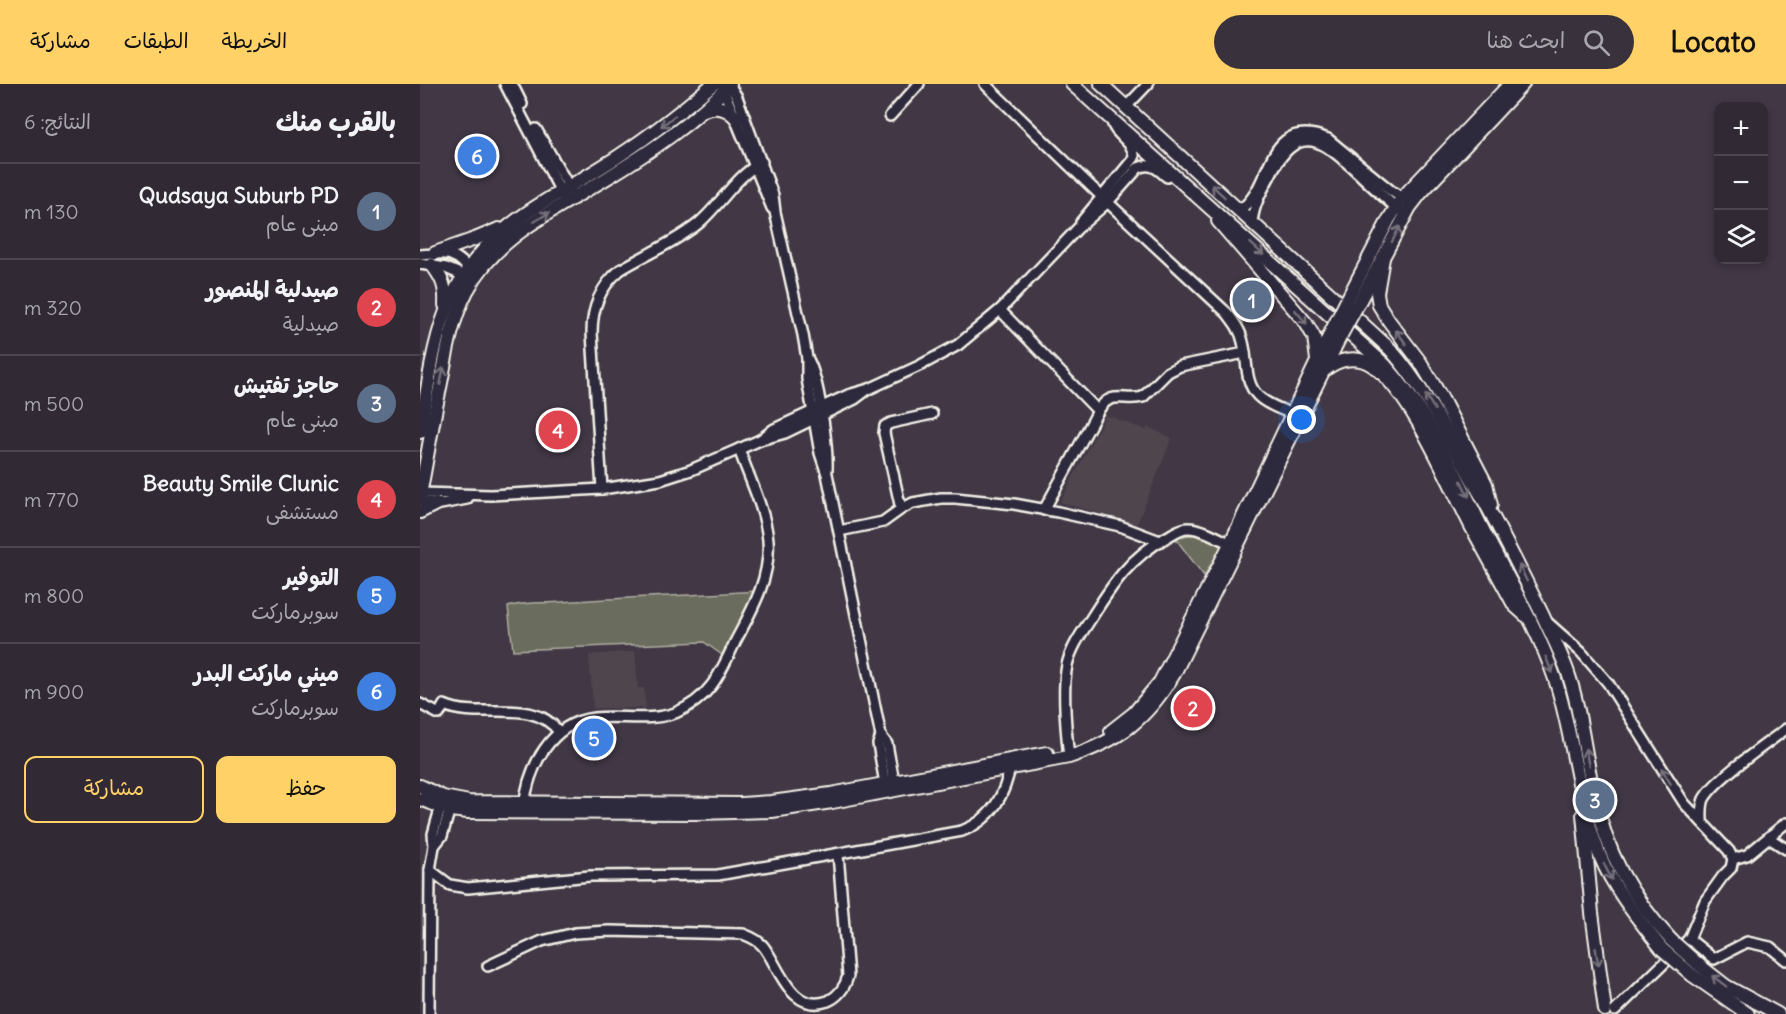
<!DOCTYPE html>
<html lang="ar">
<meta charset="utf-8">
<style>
body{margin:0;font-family:Delius,"Playpen Sans Arabic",sans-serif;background:#39313c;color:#f1f3f6;direction:rtl}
.controls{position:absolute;right:18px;top:18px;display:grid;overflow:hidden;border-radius:12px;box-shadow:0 3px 9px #0003}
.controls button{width:54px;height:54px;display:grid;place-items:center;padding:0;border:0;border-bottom:2px solid #4c454f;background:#312934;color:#f1f3f6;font:30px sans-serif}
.you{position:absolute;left:882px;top:336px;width:21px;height:21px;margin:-15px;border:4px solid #fff;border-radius:50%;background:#1a73e8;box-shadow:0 0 0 9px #1a73e833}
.badge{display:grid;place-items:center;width:39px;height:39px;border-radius:50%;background:#ffd166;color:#fff;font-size:20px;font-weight:700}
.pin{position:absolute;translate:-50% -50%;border:3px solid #fff;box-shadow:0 2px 6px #0006}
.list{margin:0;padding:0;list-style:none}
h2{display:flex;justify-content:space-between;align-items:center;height:78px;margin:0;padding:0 24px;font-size:26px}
h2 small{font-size:20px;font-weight:400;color:#a8a6ac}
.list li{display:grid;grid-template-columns:39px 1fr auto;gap:18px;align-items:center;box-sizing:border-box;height:96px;padding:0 24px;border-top:2px solid #4c454f}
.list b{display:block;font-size:22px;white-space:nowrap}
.list p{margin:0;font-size:20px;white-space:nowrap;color:#a8a6ac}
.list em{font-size:20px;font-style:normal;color:#a8a6ac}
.actions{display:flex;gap:12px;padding:18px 24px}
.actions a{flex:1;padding:14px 0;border:2px solid #ffd166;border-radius:12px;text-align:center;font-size:21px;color:#ffd166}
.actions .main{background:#ffd166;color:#111}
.icon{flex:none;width:33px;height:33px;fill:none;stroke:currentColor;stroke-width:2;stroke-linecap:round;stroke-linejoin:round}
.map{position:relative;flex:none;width:1366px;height:930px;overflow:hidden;direction:ltr}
header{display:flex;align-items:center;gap:36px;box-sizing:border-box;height:84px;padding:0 30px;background:#ffd166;color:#111}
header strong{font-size:28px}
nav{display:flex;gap:33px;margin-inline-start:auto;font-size:21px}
.search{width:420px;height:54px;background:#39313c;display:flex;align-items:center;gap:15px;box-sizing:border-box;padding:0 21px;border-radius:33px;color:#a8a6ac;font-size:22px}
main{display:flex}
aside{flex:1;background:#312934}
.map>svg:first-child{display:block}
.built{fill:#50444e}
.green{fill:#6a6c5d;stroke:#afaea2;stroke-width:1.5}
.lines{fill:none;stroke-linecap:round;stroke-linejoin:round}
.minor-casing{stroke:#f4f1e8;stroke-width:14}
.major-casing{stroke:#f4f1e8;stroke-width:16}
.minor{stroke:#2f2a3d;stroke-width:9}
.major{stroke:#2f2a3d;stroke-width:12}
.major-bridge-casing{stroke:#f4f1e8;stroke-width:16;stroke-linecap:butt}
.major-bridge{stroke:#2f2a3d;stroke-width:12}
.oneway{stroke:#747079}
</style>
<header>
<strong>Locato</strong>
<div class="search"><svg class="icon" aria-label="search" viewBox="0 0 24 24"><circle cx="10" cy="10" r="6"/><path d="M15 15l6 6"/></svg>ابحث هنا</div>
<nav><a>الخريطة</a><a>الطبقات</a><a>مشاركة</a></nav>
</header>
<main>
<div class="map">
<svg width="1366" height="930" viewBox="0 0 1366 930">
<rect width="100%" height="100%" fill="#413745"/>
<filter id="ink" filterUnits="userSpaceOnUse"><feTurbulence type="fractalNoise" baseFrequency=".0167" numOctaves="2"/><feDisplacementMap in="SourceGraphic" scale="12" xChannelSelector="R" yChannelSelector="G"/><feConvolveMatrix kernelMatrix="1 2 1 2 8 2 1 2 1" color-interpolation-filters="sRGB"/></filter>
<g filter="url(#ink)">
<g class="built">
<path d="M686,331L726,346L728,343L752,354L717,440L640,418Z"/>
<path d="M215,567L218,604H224L226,624H173L169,571Z"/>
</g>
<g class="green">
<path d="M776,450L787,452L803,461L784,492L756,455L763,452Z"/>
<path d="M335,507L302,571L284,558L93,566L88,523C105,517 124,520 142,518C207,513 271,512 335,507Z"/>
</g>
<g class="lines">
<g class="minor-casing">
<g id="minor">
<path d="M85,0L143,112"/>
<path d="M92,0L102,20"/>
<path d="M301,0L352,124"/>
<path d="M309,0L317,13L353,111L355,128L383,251L387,274V295L400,369L407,390L461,652L467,660L475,703"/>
<path d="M565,0L681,112L807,229C814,238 821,247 823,258C828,276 824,298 838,312C847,321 861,325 872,330"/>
<path d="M706,23L728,0"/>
<path d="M470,32L499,0"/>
<path d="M116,45L151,106"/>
<path d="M819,126C854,106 843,30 908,55L970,106L985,116"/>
<path d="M661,138L714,74C715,59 698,53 693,41"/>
<path d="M832,140C833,119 845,102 854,84C880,38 904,58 934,85C949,99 963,113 979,126"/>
<path d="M0,171C26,169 35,166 52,189"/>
<path d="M0,180L26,184L49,194"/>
<path d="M580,226L678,327"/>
<path d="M387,274C399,292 408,363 407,386"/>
<path d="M340,356L354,345L428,311L449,305L501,281L538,261L580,226L659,143L688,118L718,84C731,78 738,85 747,93"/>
<path d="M182,405L172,249C172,223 180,203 200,186C226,170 256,158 279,139C301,120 316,92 342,78"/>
<path d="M0,409L71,411L182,405L240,396L271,386L340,356L365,349L435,315L447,306"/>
<path d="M0,417L21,420L47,415"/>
<path d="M481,425L464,349L465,342L471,339L512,330"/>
<path d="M624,426L678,327C691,305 704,318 723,313L748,288L760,282L825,269"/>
<path d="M419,447L463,438L481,425L493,419L521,414H535L594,420L638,428L700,442L740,457"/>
<path d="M1126,537L1161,568L1188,599L1264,719L1309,767L1313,775L1311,784L1303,792L1285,817L1269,855L1195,927"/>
<path d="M0,620L19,630L24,621C60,637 113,612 139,648"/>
<path d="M461,652L458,660L466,705"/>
<path d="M649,673C646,647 642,605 647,581C651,564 661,550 670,536C692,501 710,473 747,453C754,449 760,444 768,444C783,444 802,456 815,462"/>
<path d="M104,723C108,684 130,639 174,634C200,631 229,638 255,629C269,623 282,614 291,602C301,589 308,573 315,558C332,526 351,494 348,456C345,425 329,394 319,365"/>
<path d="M1282,738C1282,731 1281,722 1284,715C1295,695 1346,660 1366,645"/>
<path d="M1349,754L1366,765"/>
<path d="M14,762L22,752L31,721"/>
<path d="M1313,775L1327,771L1366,739"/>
<path d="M10,786L30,801L48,804L170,792L298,791L542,747C573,735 585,711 591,679"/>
<path d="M1269,855L1294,875L1327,858L1350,863L1366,876"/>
<path d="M68,882L122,857L155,849L189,847L323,850C331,853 338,856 343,862C360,883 370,930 408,917C419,912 425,903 428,892L418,770"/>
<path d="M9,930L10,786L14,762L13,750L22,718"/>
</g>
</g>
<g class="major-casing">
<g id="major">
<path d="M652,0L965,281C1008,328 1034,387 1062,444C1087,494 1117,542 1135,595C1155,656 1157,724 1185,783C1200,813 1221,839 1242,865"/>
<path d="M681,0L970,265C1009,309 1032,361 1061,411C1083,451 1103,491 1123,532C1131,550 1140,567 1147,586C1161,625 1164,669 1174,710C1187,770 1209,810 1251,856"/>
<path d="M284,26C297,21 308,24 317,35"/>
<path d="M798,137L886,239L894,253L897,276"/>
<path d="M15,169L55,155L79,145"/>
<path d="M963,174L957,209L959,221L969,237L1001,279L1021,313L1066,400L1071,421"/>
<path d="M12,181C23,195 26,204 25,221"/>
<path d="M927,216L969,135L982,114L1090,0"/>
<path d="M938,220L990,123L1000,110L1103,0"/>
<path d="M905,286C918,275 937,271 952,281C992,309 1029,400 1052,444C1066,470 1080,495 1094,521L1105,531"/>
<path d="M0,348C8,305 12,256 31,215C64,144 121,121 183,82C222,58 258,30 293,0"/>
<path d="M0,411C7,374 13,336 21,299C27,267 32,236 47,207C77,151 135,126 187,94C231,67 275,38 310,0"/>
<path d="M0,428L16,420"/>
<path d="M691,647L714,629L740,598L810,460L912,246"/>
<path d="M0,702L23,713L49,718L322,720L351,718L411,710L627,669"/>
<path d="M0,715L30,726L48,728L277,729L352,727L412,718L649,673C699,657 727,635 754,590L921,251"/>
<path d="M1163,730L1172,829L1185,926"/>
<path d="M1279,881L1306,902L1358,930"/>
<path d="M1272,891L1328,930"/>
</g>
</g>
<use href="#minor" class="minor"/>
<use href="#major" class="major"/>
<g class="major-bridge-casing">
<g id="major-bridge">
<path d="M912,246L927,216"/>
<path d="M921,251L938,220"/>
<path d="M1251,856L1279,881"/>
<path d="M1242,865L1272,891"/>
</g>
</g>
<use href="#major-bridge" class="major-bridge"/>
</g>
<defs><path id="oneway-shaft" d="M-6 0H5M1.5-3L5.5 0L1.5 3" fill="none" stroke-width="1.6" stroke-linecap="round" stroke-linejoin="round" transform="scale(1.5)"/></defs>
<g class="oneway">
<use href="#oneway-shaft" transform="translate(248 37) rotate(142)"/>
<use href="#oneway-shaft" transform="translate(798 107) rotate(-137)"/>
<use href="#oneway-shaft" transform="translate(122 133) rotate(-32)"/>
<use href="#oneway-shaft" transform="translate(976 150) rotate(-63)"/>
<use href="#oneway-shaft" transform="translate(837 165) rotate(42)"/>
<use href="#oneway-shaft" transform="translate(881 233) rotate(50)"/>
<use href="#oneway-shaft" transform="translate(981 253) rotate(-126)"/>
<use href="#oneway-shaft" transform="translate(22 292) rotate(-79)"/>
<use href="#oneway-shaft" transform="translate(1010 318) rotate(-122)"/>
<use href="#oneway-shaft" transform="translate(1045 405) rotate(64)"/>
<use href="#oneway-shaft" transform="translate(1103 489) rotate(-115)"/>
<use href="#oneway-shaft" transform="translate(1129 581) rotate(68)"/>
<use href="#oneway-shaft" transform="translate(1167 673) rotate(-101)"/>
<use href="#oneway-shaft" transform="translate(1246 692) rotate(-121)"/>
<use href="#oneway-shaft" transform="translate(1188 788) rotate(63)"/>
<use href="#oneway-shaft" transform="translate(1177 873) rotate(81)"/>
<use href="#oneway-shaft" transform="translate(1299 897) rotate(-143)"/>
</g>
</g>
</svg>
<div class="controls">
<button>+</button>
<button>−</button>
<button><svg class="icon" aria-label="layers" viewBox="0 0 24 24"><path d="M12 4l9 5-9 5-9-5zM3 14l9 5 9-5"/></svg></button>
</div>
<div class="you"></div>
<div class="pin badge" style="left:832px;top:216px;background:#5c6f8a">1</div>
<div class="pin badge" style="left:773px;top:624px;background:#e0444e">2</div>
<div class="pin badge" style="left:1175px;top:716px;background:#5c6f8a">3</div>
<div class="pin badge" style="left:138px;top:346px;background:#e0444e">4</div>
<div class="pin badge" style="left:174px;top:654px;background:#3f7fe0">5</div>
<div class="pin badge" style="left:57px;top:72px;background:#3f7fe0">6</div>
</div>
<aside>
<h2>بالقرب منك<small>النتائج: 6</small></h2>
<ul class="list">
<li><span class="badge" style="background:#5c6f8a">1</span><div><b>Qudsaya Suburb PD</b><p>مبنى عام</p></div><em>130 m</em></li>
<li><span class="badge" style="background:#e0444e">2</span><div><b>صيدلية المنصور</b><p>صيدلية</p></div><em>320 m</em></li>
<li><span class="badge" style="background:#5c6f8a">3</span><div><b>حاجز تفتيش</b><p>مبنى عام</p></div><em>500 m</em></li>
<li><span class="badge" style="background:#e0444e">4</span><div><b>Beauty Smile Clunic</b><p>مستشفى</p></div><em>770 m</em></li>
<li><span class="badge" style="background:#3f7fe0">5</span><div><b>التوفير</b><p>سوبرماركت</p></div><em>800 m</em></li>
<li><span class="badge" style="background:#3f7fe0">6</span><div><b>ميني ماركت البدر</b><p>سوبرماركت</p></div><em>900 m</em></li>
</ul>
<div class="actions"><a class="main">حفظ</a><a>مشاركة</a></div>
</aside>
</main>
